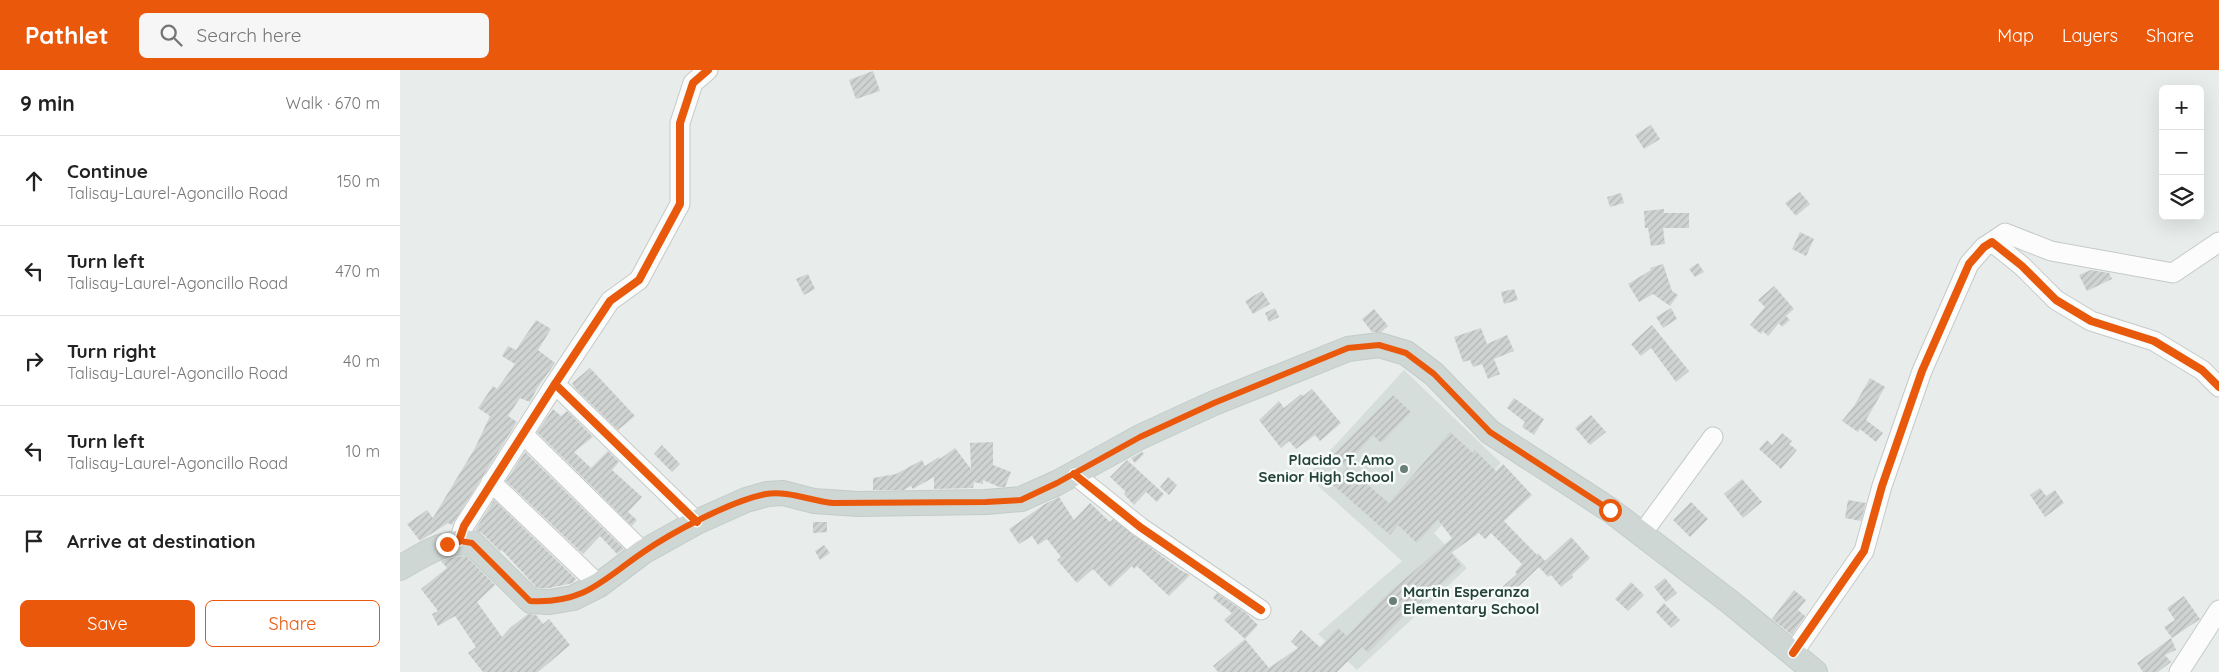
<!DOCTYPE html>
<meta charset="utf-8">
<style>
body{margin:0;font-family:Quicksand,sans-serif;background:#f6f6f6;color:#222}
.controls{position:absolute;right:15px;top:15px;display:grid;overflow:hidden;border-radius:8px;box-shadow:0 5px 20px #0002}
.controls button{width:45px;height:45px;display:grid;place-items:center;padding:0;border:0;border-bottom:1px solid #e0e0e0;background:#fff;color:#222;font:25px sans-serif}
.stop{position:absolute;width:15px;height:15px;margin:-11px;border:4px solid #ea580c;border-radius:50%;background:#fff}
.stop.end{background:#ea580c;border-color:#fff;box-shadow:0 1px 5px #0008}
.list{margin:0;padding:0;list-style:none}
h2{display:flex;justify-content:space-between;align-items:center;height:65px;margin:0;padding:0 20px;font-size:21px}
h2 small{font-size:16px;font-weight:400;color:#767676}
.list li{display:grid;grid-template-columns:32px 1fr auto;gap:15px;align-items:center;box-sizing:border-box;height:90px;padding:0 20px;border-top:1px solid #e0e0e0}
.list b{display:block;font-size:19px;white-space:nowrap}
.list p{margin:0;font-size:16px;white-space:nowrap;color:#767676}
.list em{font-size:16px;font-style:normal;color:#767676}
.actions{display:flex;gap:10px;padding:15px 20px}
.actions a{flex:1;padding:11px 0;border:1px solid #ea580c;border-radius:8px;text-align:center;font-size:18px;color:#ea580c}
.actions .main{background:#ea580c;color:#fff}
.icon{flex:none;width:28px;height:28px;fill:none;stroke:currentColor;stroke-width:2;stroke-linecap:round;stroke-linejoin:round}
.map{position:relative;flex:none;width:1819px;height:602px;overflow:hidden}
header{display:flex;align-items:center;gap:30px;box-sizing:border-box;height:70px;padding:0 25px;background:#ea580c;color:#fff}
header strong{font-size:24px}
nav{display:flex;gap:28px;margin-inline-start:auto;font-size:18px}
.search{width:350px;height:45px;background:#f6f6f6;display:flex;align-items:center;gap:12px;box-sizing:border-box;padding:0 18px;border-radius:8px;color:#767676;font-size:19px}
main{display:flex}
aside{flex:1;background:#fff}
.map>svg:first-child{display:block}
.built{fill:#d6dedb}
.building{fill:url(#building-hatch)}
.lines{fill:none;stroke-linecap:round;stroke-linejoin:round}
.minor-casing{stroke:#c5cac8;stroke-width:21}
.major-casing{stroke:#c3ccc9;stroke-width:26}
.minor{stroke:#fcfcfc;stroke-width:19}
.major{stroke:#cfd7d5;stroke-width:24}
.cycleway-casing{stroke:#f7fbf9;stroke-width:11}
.cycleway{stroke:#e8590c;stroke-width:8}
.route{stroke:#ea580c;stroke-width:6}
.poi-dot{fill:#697e78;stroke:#f7fbf9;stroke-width:2}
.labels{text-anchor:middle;stroke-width:5;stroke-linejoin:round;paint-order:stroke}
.poi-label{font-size:15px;font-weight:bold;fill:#24423a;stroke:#f7fbf9;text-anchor:end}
</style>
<header>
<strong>Pathlet</strong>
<div class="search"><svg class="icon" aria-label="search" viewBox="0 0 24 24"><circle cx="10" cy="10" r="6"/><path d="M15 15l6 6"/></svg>Search here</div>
<nav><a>Map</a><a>Layers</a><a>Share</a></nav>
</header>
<main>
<aside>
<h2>9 min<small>Walk · 670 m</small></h2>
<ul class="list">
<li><svg class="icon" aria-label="ahead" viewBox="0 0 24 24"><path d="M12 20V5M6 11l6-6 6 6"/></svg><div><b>Continue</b><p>Talisay-Laurel-Agoncillo Road</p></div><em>150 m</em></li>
<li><svg class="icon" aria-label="left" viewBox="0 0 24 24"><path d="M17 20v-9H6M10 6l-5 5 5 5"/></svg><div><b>Turn left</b><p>Talisay-Laurel-Agoncillo Road</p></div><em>470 m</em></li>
<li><svg class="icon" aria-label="right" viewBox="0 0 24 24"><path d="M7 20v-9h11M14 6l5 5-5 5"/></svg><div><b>Turn right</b><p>Talisay-Laurel-Agoncillo Road</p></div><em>40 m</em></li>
<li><svg class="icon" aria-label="left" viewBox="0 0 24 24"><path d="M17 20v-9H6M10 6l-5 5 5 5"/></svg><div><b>Turn left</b><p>Talisay-Laurel-Agoncillo Road</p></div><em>10 m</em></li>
<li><svg class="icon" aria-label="arrive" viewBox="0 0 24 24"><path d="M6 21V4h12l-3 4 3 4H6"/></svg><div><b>Arrive at destination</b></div></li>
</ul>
<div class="actions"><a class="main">Save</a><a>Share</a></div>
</aside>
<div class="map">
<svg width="1819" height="602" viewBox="0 0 1819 602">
<defs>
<pattern id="building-hatch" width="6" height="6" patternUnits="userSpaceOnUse" patternTransform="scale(1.25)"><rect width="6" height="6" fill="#cfd4d2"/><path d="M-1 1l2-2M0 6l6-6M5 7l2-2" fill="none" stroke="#b2b7b5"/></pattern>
</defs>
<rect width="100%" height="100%" fill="#e8edeb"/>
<path class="built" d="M1004,300L1101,393L1034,463L1067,498L957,600L918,564L1002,491L907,406Z"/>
<g class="building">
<path d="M473,1L480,21L456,29L449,10Z"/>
<path d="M1251,55L1260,69L1244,79L1235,65Z"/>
<path d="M1400,122L1410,134L1396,146L1385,133Z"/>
<path d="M1221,123L1224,133L1210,137L1207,127Z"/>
<path d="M1264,139V143H1289V158H1263L1265,174L1251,176L1248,158H1245L1244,141Z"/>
<path d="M1400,162L1414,169L1406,186L1392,179Z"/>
<path d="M1298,193L1304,202L1295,207L1289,199Z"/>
<path d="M1263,194L1272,221L1278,225L1270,236L1253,224L1239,232L1228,214L1251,200L1250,198Z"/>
<path d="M1691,200L1709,203L1712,209L1687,221L1679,205Z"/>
<path d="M408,204L415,219L404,225L396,209Z"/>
<path d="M1374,216L1394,239L1386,246L1390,250L1382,257L1379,253L1368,266L1363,261L1361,264L1350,255L1365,237L1358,230Z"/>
<path d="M1114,219L1118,230L1104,234L1101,222Z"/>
<path d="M862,221L870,234L853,244L845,231Z"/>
<path d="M875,238L879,247L869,252L865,243Z"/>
<path d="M1271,238L1277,249L1263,258L1256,247Z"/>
<path d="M974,239L988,256L981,262H972L962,249Z"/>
<path d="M136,250L151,259L138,280L155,293L136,320L130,332L120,328L108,346L117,352L52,455L48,453L20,471L7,454L27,440L33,448L75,378L90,346L78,338L93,316L97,319L115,294L102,286L108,276L116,280Z"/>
<path d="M1252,255L1289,301L1276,312L1251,278L1241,286L1231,274Z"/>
<path d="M1081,258L1087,274L1107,265L1114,281L1094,289L1100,304L1088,309L1082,294L1073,297L1070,290L1063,292L1054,267Z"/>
<path d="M190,298L235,346L218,360L174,317L172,313Z"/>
<path d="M1470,308L1485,317L1466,350L1483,363L1476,372L1460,359L1458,362L1442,351L1454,336Z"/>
<path d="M912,319L941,353L920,371L915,365L896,379L889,371L881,378L859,350L879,331L884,338L901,324L903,326Z"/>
<path d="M993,325L1011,342L981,373L973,365L945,396L933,385Z"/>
<path d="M1114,328L1144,349L1134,365L1122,357L1125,352L1107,338Z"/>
<path d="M153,339L161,346L167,341L193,367L174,382L191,398L208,381L219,392L212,400L242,427L228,442L237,450L232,456L137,362Z"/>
<path d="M1191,345L1206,362L1190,375L1175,358Z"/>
<path d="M1050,362L1073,383L1075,380L1096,401L1103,394L1132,425L1104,451L1137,485L1138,483L1145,491L1171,467L1190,488L1172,505L1173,507L1161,517L1151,505L1148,507L1139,497L1118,517L1121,521L1110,530L1100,519L1117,504L1115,502L1122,494L1091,463L1085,469L1079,463L1051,483L1062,496L1001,549L968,583L962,577L937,602H818L813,596L845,569L869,598L898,578L891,572L901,560L920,577L938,558L947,566L984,527L1052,468L1038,450L1017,473L998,455L990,465L932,414L947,397L989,433Z"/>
<path d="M1382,363L1392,371L1389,374L1397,380L1381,399L1359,379L1367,370L1372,375Z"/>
<path d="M593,372V395L611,402L605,417H599L583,410V414L574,412L573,418L534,419V407L513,419L511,416L504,420H473V408L496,404L522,390L525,396L539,387L540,389L555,378L571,399L570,373Z"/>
<path d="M262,375L280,394L272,402L254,384Z"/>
<path d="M125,382L224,479L217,484L200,466L183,484L106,411Z"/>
<path d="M742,382L744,384L735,393L731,388Z"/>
<path d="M727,390L764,424L757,432L746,422L734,435L724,424L726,422L710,407Z"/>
<path d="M768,407L777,415L769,425L760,417Z"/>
<path d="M1342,409L1362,432L1343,448L1324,424Z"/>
<path d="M1640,418L1646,426L1655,420L1664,433L1645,447L1630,425Z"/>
<path d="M659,427L674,450L690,433L710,452L713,449L780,500L790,505L769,526L737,496L734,499L732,496L710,517L693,499L677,513L657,490L661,487L647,469L638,475L632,466L619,474L609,459L645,434Z"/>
<path d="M94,430L176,509L173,513L149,518H137L102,480L100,481L82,463L75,460Z"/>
<path d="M1448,430L1466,433L1461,451L1445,448Z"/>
<path d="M1291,432L1308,449L1290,467L1273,450Z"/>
<path d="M413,452H427V462L413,463Z"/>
<path d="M424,475L430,483L420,490L415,481Z"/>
<path d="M66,486L95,515L77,532L102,567L111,557L128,544L136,545L143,554L149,549L170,575L138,602H83L68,583L76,577L55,546L38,556L32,544L38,541L21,519L47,498L41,491L55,487Z"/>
<path d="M1265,508L1277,523L1266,532L1254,517Z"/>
<path d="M1231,512L1244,525L1228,541L1215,529Z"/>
<path d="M1394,520L1406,530L1398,540L1405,546L1392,565L1372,549Z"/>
<path d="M817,523L847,544L858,555L845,569L824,550L832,543L813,528Z"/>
<path d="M1784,526L1800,549L1772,568L1764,557L1775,550L1767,538Z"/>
<path d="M1264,533L1280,550L1271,558L1256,542Z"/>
<path d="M1771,568L1776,580L1765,585L1771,592L1758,602H1743L1737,593Z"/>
</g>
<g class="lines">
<g class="minor-casing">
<g id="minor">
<path d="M1592,172L1605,163L1651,181L1773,203L1819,172"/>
<path d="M155,314L210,231L239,210L280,134V53L293,13L308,0"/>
<path d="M123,364L243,482"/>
<path d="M674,404L740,457L861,540"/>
<path d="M91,412L199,515"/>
<path d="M1241,465L1313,367"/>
<path d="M59,471L64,456L155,314L297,452"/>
<path d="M1393,583L1464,481L1482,416L1522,301L1569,194L1584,177L1592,172L1622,196L1656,230L1691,251L1754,271L1802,300L1819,317"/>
<path d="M1779,602L1819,540"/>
</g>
</g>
<g class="major-casing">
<path id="major" d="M0,498C23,485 45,469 72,473L131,531L150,532L173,528L199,515L243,482L297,452L346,430L367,424L383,423L414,431L458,434L586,432L621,429L657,413L740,367L814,333L948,279L979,275L1006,283L1034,304L1090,362L1210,440L1330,532L1415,602"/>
</g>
<use href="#minor" class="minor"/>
<use href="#major" class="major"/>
<g class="cycleway-casing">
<g id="cycleway">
<path d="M155,314L210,231L239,210L280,134V53L293,13L308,0"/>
<path d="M674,404L740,457L861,540"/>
<path d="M59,471L64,456L155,314L297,452"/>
<path d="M1393,583L1464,481L1482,416L1522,301L1569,194L1584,177L1592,172L1622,196L1656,230L1691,251L1754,271L1802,300L1819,317"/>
</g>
</g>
<use href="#cycleway" class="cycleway"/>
</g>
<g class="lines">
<path class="route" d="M47,474L60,471L72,473L130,531C184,534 201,511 242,483C272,462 331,431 366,424C387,420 411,431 433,433L586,432L621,430L657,413L740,367L814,333L948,278L979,275L1006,283L1034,304L1090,362L1210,440"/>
</g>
<g class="poi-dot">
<circle cx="1004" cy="399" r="5"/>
<circle cx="993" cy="531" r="5"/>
</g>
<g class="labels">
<g class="poi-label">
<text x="994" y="395">Placido T. Amo<tspan x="994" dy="17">Senior High School</tspan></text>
<text x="1003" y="527" text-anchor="start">Martin Esperanza<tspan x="1003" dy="17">Elementary School</tspan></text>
</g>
</g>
</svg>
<div class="controls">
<button>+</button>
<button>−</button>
<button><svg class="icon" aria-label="layers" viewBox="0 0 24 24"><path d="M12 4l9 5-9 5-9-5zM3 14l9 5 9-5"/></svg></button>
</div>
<div class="stop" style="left:1210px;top:440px"></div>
<div class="stop end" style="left:47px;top:474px"></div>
</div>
</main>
